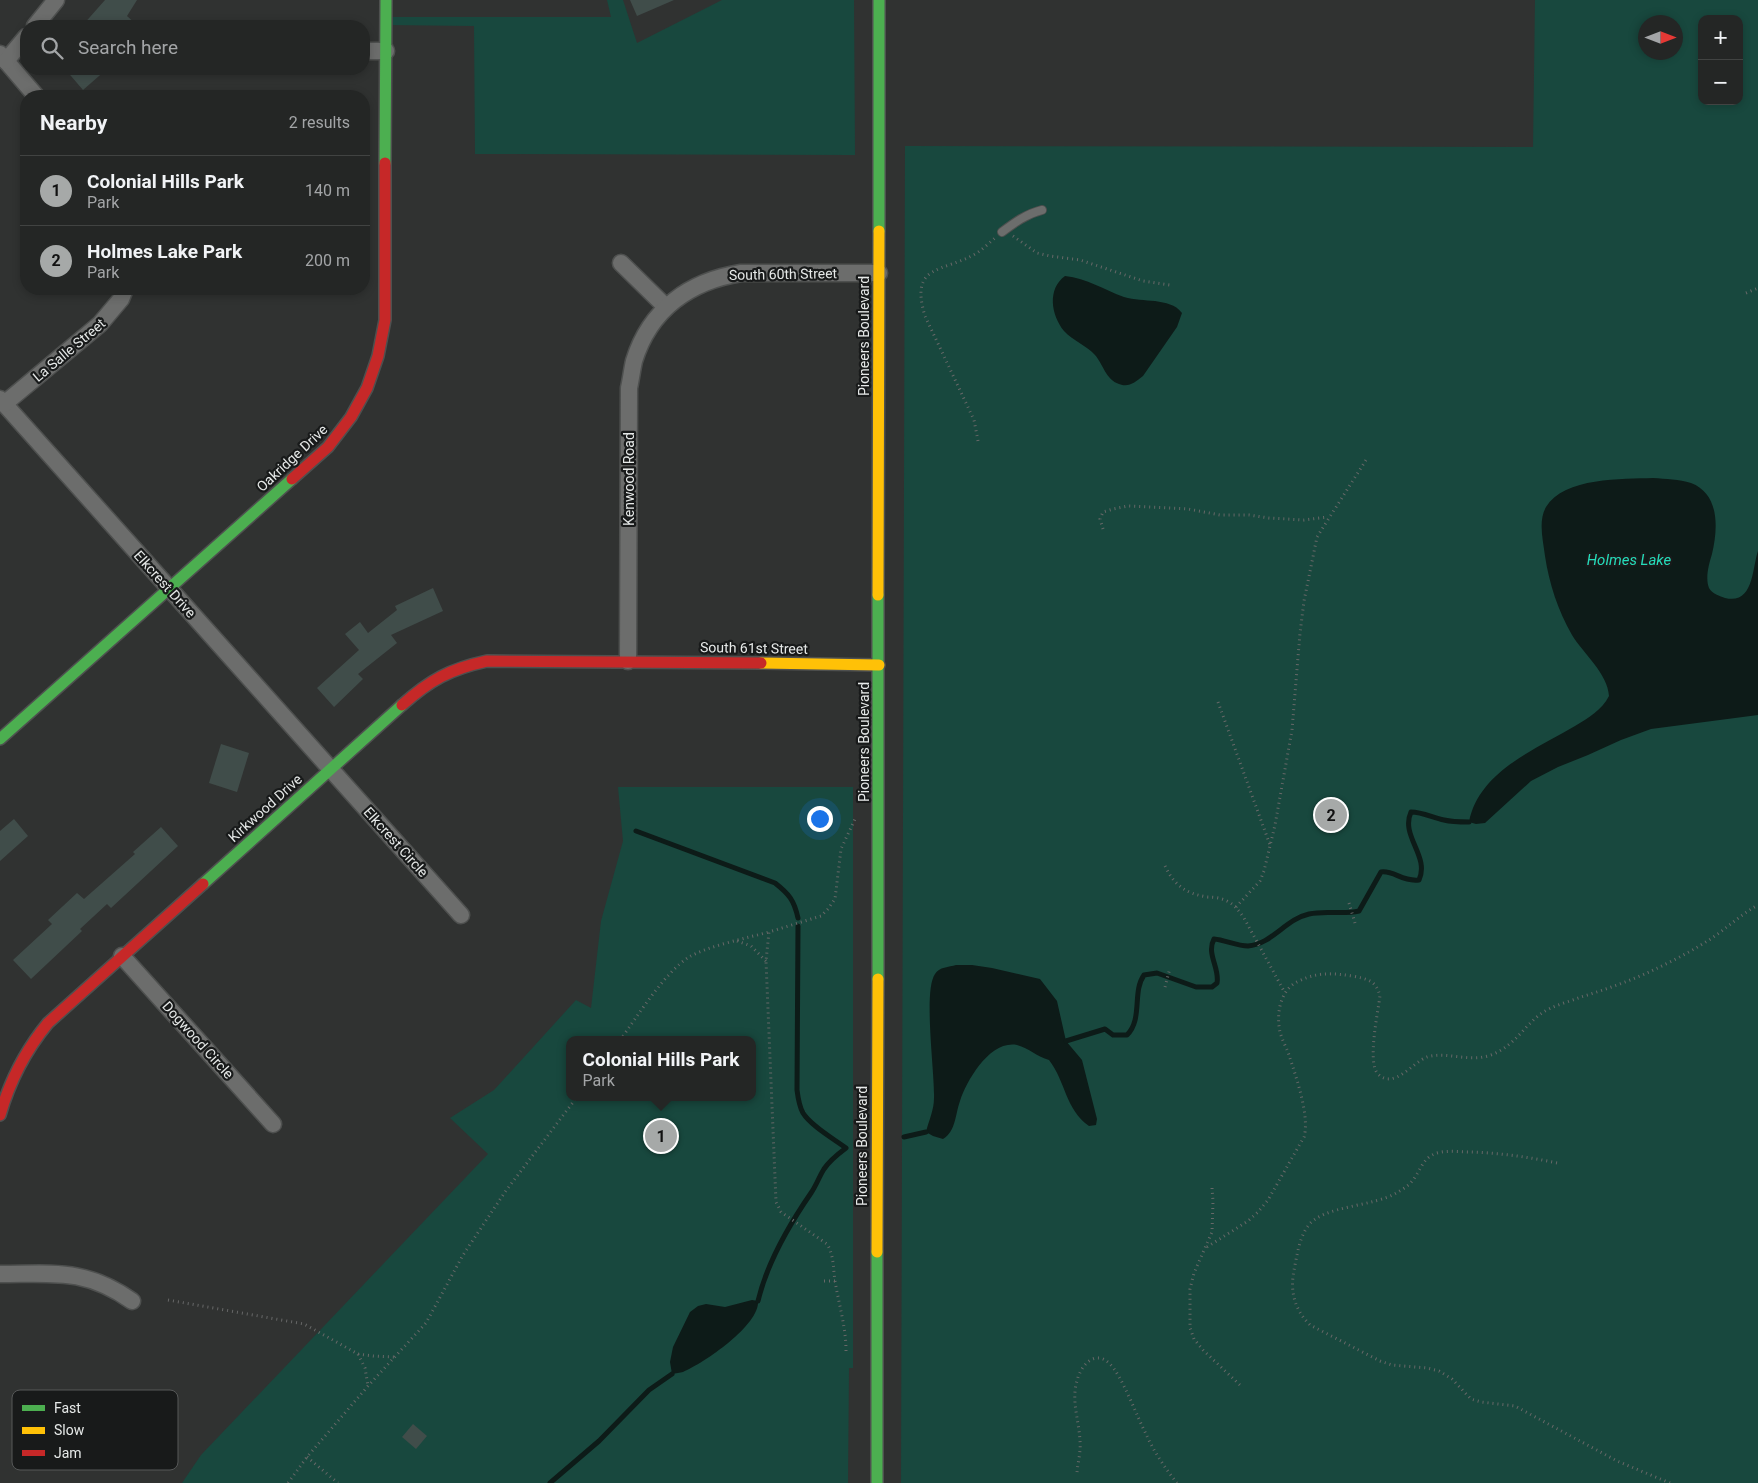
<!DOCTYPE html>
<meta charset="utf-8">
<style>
body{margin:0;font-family:Roboto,sans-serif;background:#2c2e2d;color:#f1f3f6}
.controls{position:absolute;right:15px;top:15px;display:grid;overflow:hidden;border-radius:10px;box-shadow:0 2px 8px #0003}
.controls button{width:45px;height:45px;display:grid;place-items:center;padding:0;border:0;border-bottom:1px solid #414342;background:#242625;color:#f1f3f6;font:25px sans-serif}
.compass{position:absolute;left:1638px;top:15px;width:45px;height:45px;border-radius:50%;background:#242625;box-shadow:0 2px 8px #0003;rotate:90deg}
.you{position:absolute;left:819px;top:818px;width:18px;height:18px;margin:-12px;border:4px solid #fff;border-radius:50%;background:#1a73e8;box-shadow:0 0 0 8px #1a73e833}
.badge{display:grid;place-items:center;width:32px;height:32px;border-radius:50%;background:#a6a9a8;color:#111;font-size:16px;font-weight:700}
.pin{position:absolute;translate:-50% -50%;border:2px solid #fff;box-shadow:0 1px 5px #0006}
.popup{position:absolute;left:566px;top:1036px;width:190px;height:65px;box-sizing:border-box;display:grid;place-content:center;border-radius:10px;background:#242625;filter:drop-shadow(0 1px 4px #0005);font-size:16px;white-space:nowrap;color:#a3a5a7}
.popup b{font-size:19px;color:#f1f3f6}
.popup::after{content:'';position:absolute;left:50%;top:100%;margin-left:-10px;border:10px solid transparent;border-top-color:#242625}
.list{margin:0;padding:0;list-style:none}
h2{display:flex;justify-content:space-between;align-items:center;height:65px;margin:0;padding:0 20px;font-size:21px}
h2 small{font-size:16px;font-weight:400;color:#a3a5a7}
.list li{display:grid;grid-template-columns:32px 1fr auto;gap:15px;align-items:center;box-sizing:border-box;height:70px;padding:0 20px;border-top:1px solid #414342}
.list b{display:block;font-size:19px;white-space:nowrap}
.list p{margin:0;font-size:16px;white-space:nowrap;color:#a3a5a7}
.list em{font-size:16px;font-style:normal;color:#a3a5a7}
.icon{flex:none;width:28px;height:28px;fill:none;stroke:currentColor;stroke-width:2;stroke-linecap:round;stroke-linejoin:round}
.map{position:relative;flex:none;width:1758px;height:1483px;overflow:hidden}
.search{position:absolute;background:#242625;box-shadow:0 2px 8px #0003;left:20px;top:20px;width:350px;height:55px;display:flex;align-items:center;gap:12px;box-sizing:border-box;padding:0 18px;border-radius:20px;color:#a3a5a7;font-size:19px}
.panel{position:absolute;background:#242625;box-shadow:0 2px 8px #0003;left:20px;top:90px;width:350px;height:205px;border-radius:20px}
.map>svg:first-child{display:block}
.green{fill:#18483e;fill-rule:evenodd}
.water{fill:#0d1b18}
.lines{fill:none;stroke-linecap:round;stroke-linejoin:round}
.stream{stroke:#0d1b18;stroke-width:5}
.building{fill:#404d4a}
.lane-casing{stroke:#4e504f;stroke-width:10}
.street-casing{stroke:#4e504f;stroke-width:19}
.fast-casing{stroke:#4e504f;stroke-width:14}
.slow-casing{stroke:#4e504f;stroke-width:14}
.jam-casing{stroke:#4e504f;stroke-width:14}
.path{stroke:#676868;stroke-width:3;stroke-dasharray:1 4;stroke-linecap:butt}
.lane{stroke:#6c6d6c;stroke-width:8}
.street{stroke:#6c6d6c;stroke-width:16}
.fast{stroke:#4caf50;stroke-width:11}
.slow{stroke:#ffc107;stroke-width:11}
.jam{stroke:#c62828;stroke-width:11}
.labels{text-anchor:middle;stroke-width:4.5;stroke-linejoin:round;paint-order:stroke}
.street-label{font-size:14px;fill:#e6e9e8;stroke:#181a1a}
.water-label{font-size:15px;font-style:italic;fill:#25dcba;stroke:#181a1a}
.key{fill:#181a1a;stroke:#565858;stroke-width:1}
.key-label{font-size:14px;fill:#e6e9e8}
</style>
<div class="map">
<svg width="1758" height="1483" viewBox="0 0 1758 1483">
<rect width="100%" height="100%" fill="#303231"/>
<g class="green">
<path d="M607,0H623L637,43L722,0H854L855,155L475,154L474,26L386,25V17H611Z"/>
<path d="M1535,0H1758V1483H901L905,146L1533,147ZM1702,19H1739V101H1702ZM1646,22H1676V52H1646Z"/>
<path d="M618,787H853V1368H849L848,1483H182L201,1455L488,1154L450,1118L494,1090L576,1000L591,1008L601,921L623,841ZM570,1040H752V1097H570Z"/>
</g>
<g class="water">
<path d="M1065,276C1087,278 1104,290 1124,297C1134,300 1145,300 1155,301C1166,303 1175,304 1182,313L1177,327L1143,376C1135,382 1129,388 1119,384C1106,380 1103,364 1095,355C1086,345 1073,341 1064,331C1051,315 1047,289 1065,276Z"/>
<path d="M1653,478C1666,479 1679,479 1691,483C1720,494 1718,529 1712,554C1709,564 1705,578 1709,588C1712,594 1720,596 1725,598C1754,605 1752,568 1758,551V715L1651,729L1621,740L1588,755L1558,767L1531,781L1485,823L1476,824L1469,822C1479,771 1535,750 1575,726C1588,718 1602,710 1609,696C1608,674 1583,653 1572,635C1558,611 1549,583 1545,556C1543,540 1538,521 1546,507C1564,477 1623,479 1653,478Z"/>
<path d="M956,965H972L992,968L1040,979L1057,1001L1066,1041L1082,1060L1097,1119L1096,1125L1089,1126C1065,1109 1066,1082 1049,1060C1037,1057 1029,1048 1017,1045C990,1040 967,1080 960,1101C955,1115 956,1131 943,1139L933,1136L926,1132C929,1120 934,1110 934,1098C935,1073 923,991 935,974C939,967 949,967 956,965Z"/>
<path d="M752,1300L758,1301C760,1325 704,1363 683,1372C680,1373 676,1373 672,1374L670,1362L673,1347L690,1312L698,1306L706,1304L725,1307Z"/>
</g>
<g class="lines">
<g class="stream">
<path d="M636,831L775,883C789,894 794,900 798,918"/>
<path d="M1066,1041L1105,1029L1113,1035H1127C1143,1019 1132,992 1144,975L1157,973L1196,987H1212L1217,983C1220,968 1206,954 1214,939C1225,940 1237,946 1248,946C1272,944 1286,919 1309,914C1326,910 1342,915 1359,911L1381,872C1394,870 1402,882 1419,880C1430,856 1400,836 1411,812C1423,812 1433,818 1444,820C1452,822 1461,822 1469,822"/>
<path d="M904,1137L926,1132"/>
<path d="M758,1301C767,1263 789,1225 811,1193C816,1186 819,1177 824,1169C830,1160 838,1154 846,1148C834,1139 811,1126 803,1113C799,1106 798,1098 797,1090L798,926"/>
<path d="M550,1483L599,1441L649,1390L672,1374"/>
</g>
</g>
<g class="building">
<path d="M105,0H137L127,16L138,26H82Z"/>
<path d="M630,0H674L637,16Z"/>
<path d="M65,69H107L83,90Z"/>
<path d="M433,588L443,611L391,635L397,643L358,674L363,679L334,707L317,688L359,650L345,634L360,622L368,633L397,610L395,606Z"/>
<path d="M221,744L249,753L237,792L209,783Z"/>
<path d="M14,819L28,836L0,861V831Z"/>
<path d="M161,827L178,846L111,908L107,904L80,929L82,931L31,979L13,960L52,924L48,920L77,893L84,899L135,854L133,852Z"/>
<path d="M413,1424L427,1436L416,1449L402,1437Z"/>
</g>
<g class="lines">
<g class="lane-casing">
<path id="lane" d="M1002,232C1014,223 1026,214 1042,210"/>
</g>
<g class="street-casing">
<g id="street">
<path d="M35,26L56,0"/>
<path d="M364,51H386"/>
<path d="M0,54L36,96"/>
<path d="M6,61L26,37"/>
<path d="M621,263L666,307"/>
<path d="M0,399L461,915"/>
<path d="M4,404L100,324L121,299L125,289"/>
<path d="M628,661L629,388C631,379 632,370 634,361C650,309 690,281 741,273H879"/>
<path d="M122,956L273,1124"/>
<path d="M0,1274C54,1274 85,1268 132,1301"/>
</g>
</g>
<g class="fast-casing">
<g id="fast">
<path d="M385,163L386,0"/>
<path d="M879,231V0"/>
<path d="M0,739L292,479"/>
<path d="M203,884L402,705"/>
<path d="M878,979V595"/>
<path d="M877,1483V1252"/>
</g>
</g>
<g class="slow-casing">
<g id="slow">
<path d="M878,595L879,231"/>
<path d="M761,663L879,665"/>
<path d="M877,1252L878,979"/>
</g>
</g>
<g class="jam-casing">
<g id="jam">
<path d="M292,479L328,447L351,417L367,388L378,356L385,320V163"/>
<path d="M402,705C430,680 450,669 487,661L761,663"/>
<path d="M0,1115C10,1080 25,1051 48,1023L203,884"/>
</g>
</g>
<g class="path">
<path d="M1013,236L1037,253L1050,256L1080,260L1143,281L1170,285"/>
<path d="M1746,293L1758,288"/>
<path d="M978,441L974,420L925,316C909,263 943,273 977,253C983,249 989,243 995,238"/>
<path d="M1103,529L1100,519L1103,512L1113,509L1128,506L1188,509L1220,515H1249L1269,518L1304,520L1328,517"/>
<path d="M1218,702L1270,845"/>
<path d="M1165,866C1174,885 1186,894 1208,897C1214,897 1221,898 1227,901C1235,905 1239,911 1244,918L1285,993"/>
<path d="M1349,903L1355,923"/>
<path d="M1236,907L1260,881L1264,871L1275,825L1292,730L1300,633L1304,601L1317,537L1366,460"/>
<path d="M737,941L751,946L766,961"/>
<path d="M1165,987L1170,968"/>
<path d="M620,1040C638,1016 664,973 689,957C708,946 747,938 769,932"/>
<path d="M1557,1163C1529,1157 1500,1153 1471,1152C1460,1152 1448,1150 1437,1153C1424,1157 1422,1167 1415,1177C1411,1184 1405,1188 1398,1192C1375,1207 1323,1205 1308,1226C1299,1238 1297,1256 1294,1270C1290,1291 1294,1309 1310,1325L1380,1361L1392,1365L1427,1368L1439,1371L1452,1379L1471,1399L1481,1402L1515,1406L1617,1461L1670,1483"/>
<path d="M1212,1188L1213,1201L1212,1232L1194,1273L1190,1289V1328L1194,1339L1203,1350L1241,1386"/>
<path d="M1207,1247L1248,1221L1258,1212L1268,1200L1304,1137C1310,1116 1296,1077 1289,1055C1286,1046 1280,1037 1279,1026C1277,1009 1282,988 1299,981C1317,972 1333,973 1352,976C1367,979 1376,980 1380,996C1378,1012 1367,1063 1378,1074C1394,1090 1413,1062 1427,1057C1447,1051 1469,1063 1491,1055C1518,1045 1526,1020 1549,1009C1559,1004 1571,1001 1581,997C1604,990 1627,982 1649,972C1669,963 1690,952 1709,940C1726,929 1740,915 1758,905"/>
<path d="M824,1281H835"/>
<path d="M168,1300L304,1324L358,1354L365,1368L368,1386"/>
<path d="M846,1351C846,1327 839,1305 835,1281C833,1268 834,1255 827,1244L781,1212L776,1202L766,961L769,932L821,916L828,909L835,899L841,849L855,819"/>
<path d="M358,1354L373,1356L394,1357"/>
<path d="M307,1457L338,1483"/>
<path d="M1077,1472C1078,1462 1081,1451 1080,1441C1079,1420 1071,1401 1077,1381C1080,1367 1094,1349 1109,1363C1122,1375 1137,1417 1146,1434C1154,1452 1165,1468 1177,1483"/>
<path d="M288,1483L307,1457L368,1386L426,1323L463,1255L505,1192L577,1097"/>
</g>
<use href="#lane" class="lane"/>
<use href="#street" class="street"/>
<use href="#fast" class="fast"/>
<use href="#slow" class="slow"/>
<use href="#jam" class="jam"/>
</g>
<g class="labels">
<g class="street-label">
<text transform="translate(783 274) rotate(-1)" y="5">South 60th Street</text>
<text transform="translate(864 336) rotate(-90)" y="5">Pioneers Boulevard</text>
<text transform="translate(69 350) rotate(-40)" y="5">La Salle Street</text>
<text transform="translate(292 458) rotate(-43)" y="5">Oakridge Drive</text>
<text transform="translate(629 479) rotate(-90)" y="5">Kenwood Road</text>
<text transform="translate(165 584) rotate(48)" y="5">Elkcrest Drive</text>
<text transform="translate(754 648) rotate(1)" y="5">South 61st Street</text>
<text transform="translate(864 742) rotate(-90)" y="5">Pioneers Boulevard</text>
<text transform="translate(265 808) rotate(-42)" y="5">Kirkwood Drive</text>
<text transform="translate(396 842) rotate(48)" y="5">Elkcrest Circle</text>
<text transform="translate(198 1040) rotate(48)" y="5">Dogwood Circle</text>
<text transform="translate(862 1146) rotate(-90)" y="5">Pioneers Boulevard</text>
</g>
<g class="water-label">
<text x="1629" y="565">Holmes Lake</text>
</g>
</g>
<rect x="12" y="1390" width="166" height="80" rx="8" class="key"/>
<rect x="22" y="1405" width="23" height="6" fill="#4caf50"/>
<rect x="22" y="1427" width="23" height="7" fill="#ffc107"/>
<rect x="22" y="1450" width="23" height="6" fill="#c62828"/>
<g class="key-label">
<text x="54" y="1413">Fast</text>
<text x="54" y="1435">Slow</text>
<text x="54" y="1458">Jam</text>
</g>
</svg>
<div class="controls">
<button>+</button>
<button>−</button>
</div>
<svg class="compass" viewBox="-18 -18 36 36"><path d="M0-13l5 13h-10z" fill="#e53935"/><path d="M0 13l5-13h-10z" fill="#a3a5a7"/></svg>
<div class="you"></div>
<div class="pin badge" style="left:661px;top:1136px">1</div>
<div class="popup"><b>Colonial Hills Park</b>Park</div>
<div class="pin badge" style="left:1331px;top:815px">2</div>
<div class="search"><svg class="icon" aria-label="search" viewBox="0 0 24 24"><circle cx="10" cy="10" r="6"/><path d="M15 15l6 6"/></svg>Search here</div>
<section class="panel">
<h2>Nearby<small>2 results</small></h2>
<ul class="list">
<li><span class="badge">1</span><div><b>Colonial Hills Park</b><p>Park</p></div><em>140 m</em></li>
<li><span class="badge">2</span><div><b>Holmes Lake Park</b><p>Park</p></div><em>200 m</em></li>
</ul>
</section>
</div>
